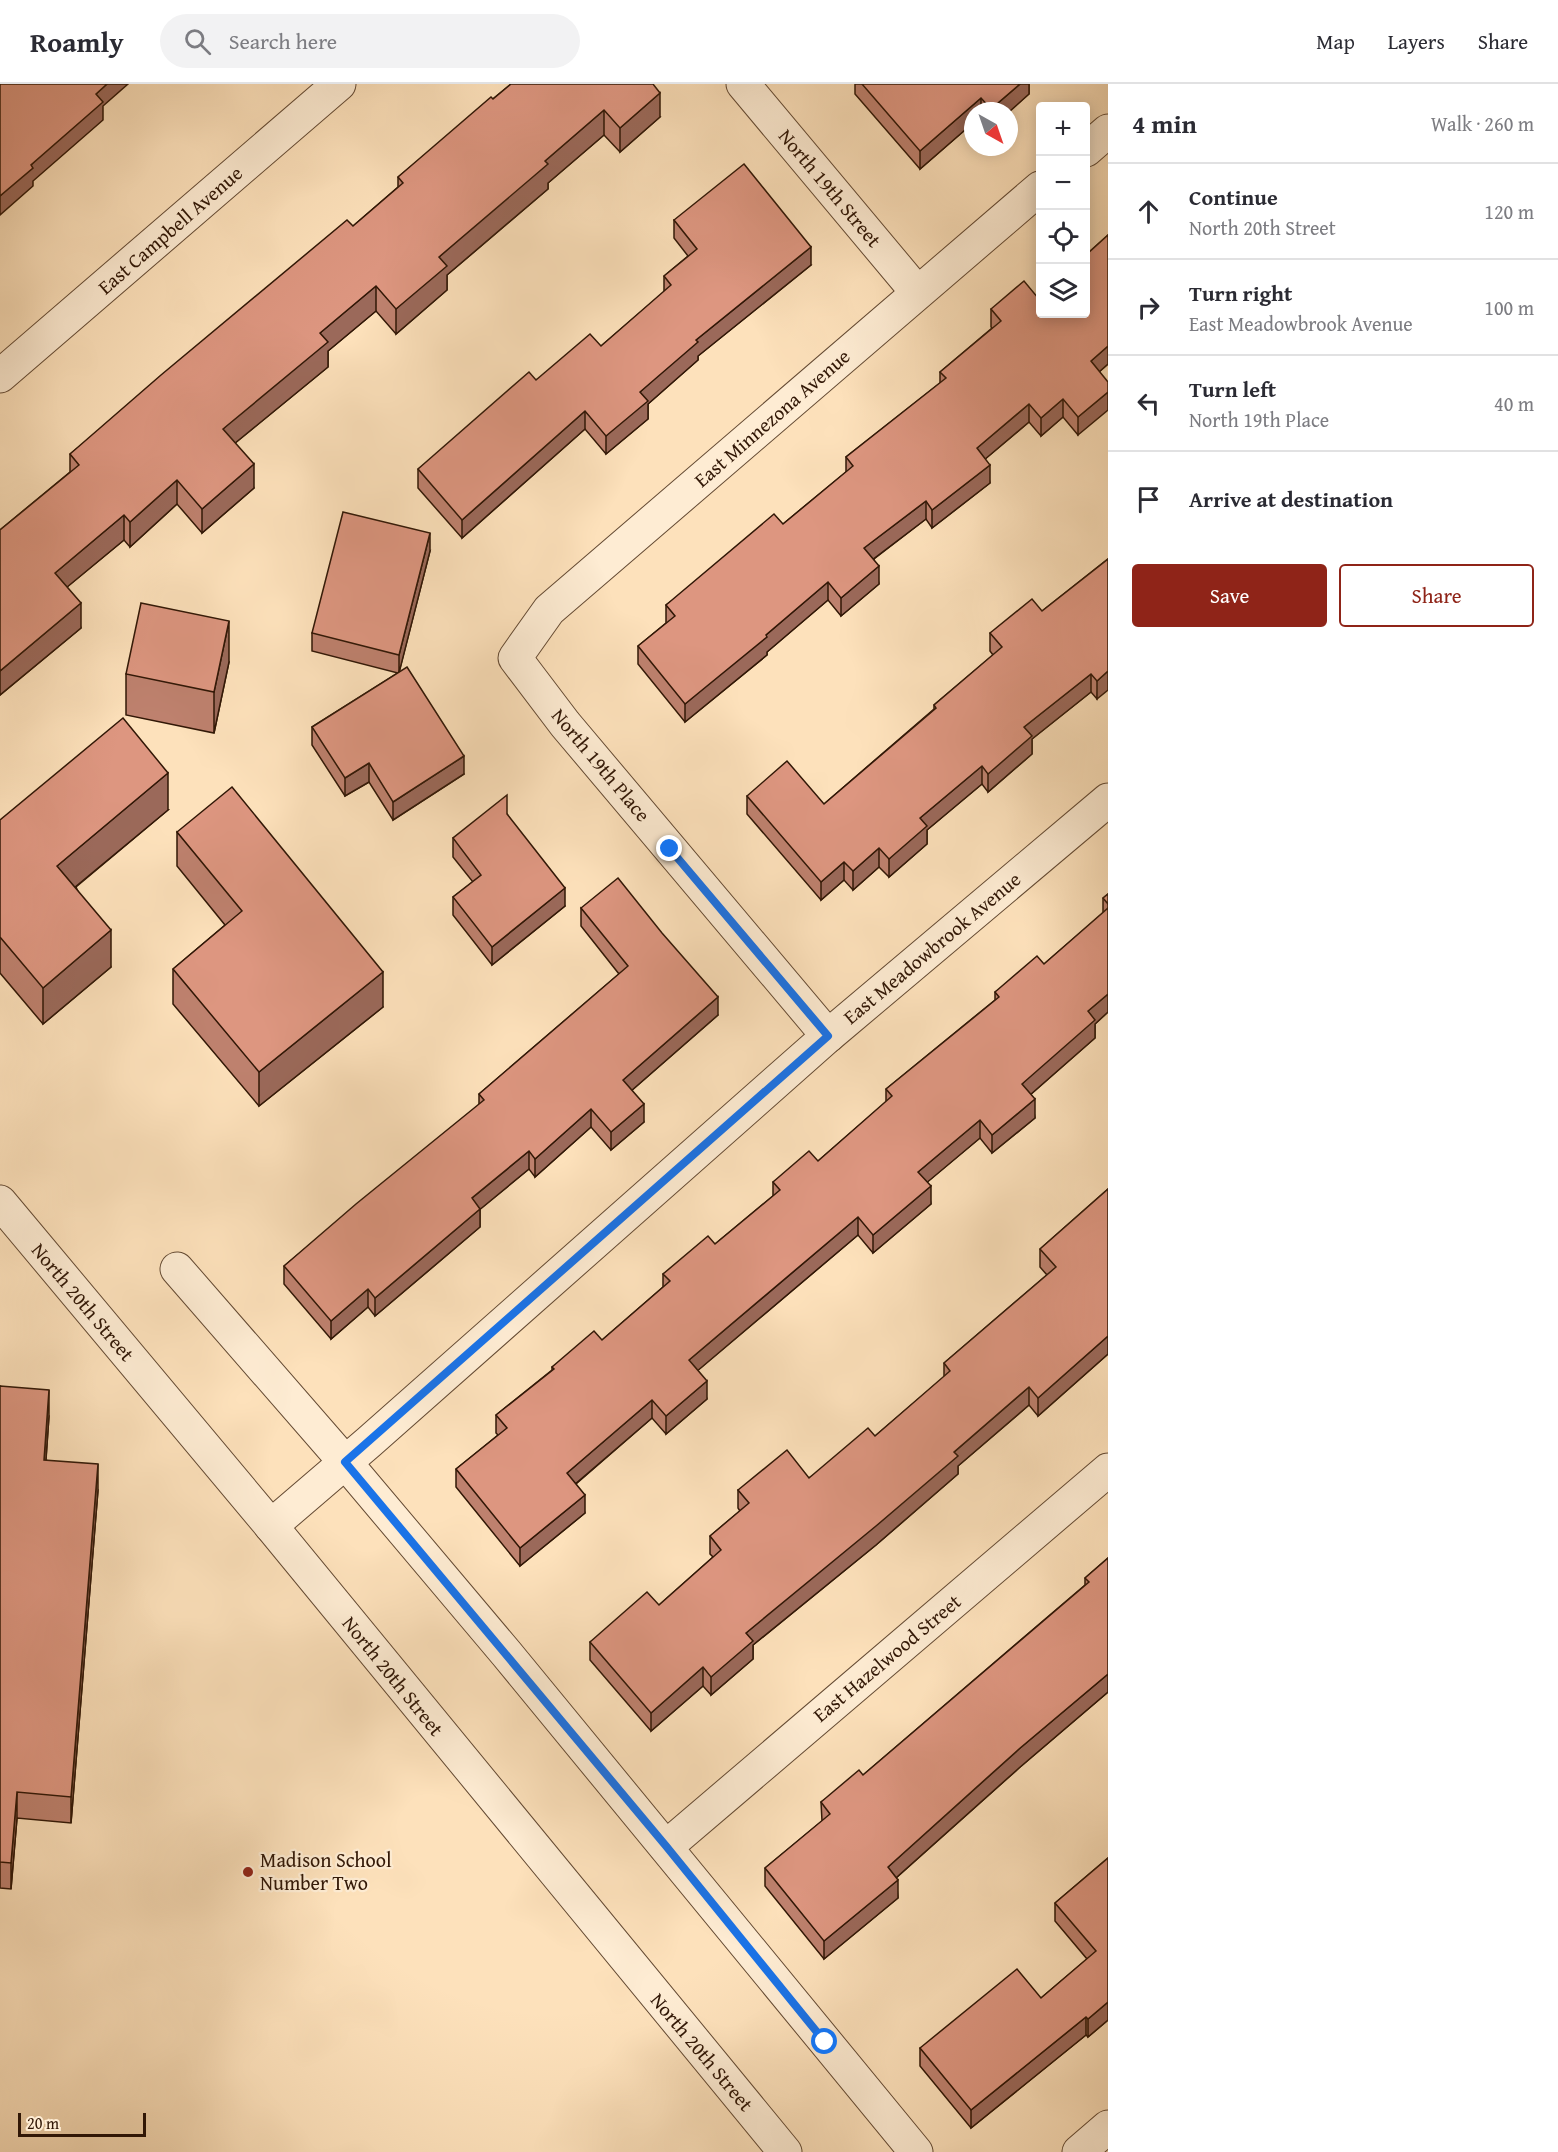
<!DOCTYPE html>
<meta charset="utf-8">
<style>
body{margin:0;font-family:"Gentium Book Plus",serif;background:#f2f2f3;color:#2b2b33}
.controls{position:absolute;right:18px;top:18px;display:grid;overflow:hidden;border-radius:6px;box-shadow:0 3px 15px #0003}
.controls button{width:54px;height:54px;display:grid;place-items:center;padding:0;border:0;border-bottom:2px solid #e1e1e2;background:#fff;color:#2b2b33;font:30px sans-serif}
.compass{position:absolute;left:964px;top:18px;width:54px;height:54px;border-radius:50%;background:#fff;box-shadow:0 3px 15px #0003;rotate:140deg}
.scale{position:absolute;left:18px;bottom:15px;width:128px;box-sizing:border-box;padding-left:6px;border:3px solid #311706;border-top:0;font-size:16px;line-height:21px;white-space:nowrap;color:#311706;-webkit-text-stroke:4px #feecd3;paint-order:stroke}
.stop{position:absolute;width:18px;height:18px;margin:-14px;border:4px solid #1a73e8;border-radius:50%;background:#fff}
.stop.end{background:#1a73e8;border-color:#fff;box-shadow:0 2px 6px #0008}
.list{margin:0;padding:0;list-style:none}
h2{display:flex;justify-content:space-between;align-items:center;height:78px;margin:0;padding:0 24px;font-size:26px}
h2 small{font-size:20px;font-weight:400;color:#7c7c81}
.list li{display:grid;grid-template-columns:39px 1fr auto;gap:18px;align-items:center;box-sizing:border-box;height:96px;padding:0 24px;border-top:2px solid #e1e1e2}
.list b{display:block;font-size:22px;white-space:nowrap}
.list p{margin:0;font-size:20px;white-space:nowrap;color:#7c7c81}
.list em{font-size:20px;font-style:normal;color:#7c7c81}
.actions{display:flex;gap:12px;padding:18px 24px}
.actions a{flex:1;padding:14px 0;border:2px solid #8f2418;border-radius:6px;text-align:center;font-size:21px;color:#8f2418}
.actions .main{background:#8f2418;color:#fff}
.icon{flex:none;width:33px;height:33px;fill:none;stroke:currentColor;stroke-width:2;stroke-linecap:round;stroke-linejoin:round}
.map{position:relative;flex:none;width:1108px;height:2068px;overflow:hidden}
header{display:flex;align-items:center;gap:36px;box-sizing:border-box;height:84px;padding:0 30px;background:#fff;border-bottom:2px solid #e1e1e2}
header strong{font-size:28px}
nav{display:flex;gap:33px;margin-inline-start:auto;font-size:21px}
.search{width:420px;height:54px;background:#f2f2f3;display:flex;align-items:center;gap:15px;box-sizing:border-box;padding:0 21px;border-radius:33px;color:#7c7c81;font-size:22px}
main{display:flex}
aside{flex:1;background:#fff}
.map>svg:first-child{display:block}
.lines{fill:none;stroke-linecap:round;stroke-linejoin:round}
.minor-casing{stroke:#644a33;stroke-width:35}
.minor{stroke:#feecd3;stroke-width:33}
.wall{fill:#be816e;stroke:#311706;stroke-width:1.5}
.shaded-wall{fill:#9b695a;stroke:#311706;stroke-width:1.5}
.building{fill:#dd9680;stroke:#311706;stroke-width:1.5}
.route{stroke:#1a73e8;stroke-width:8}
.poi-dot{fill:#8f2418;stroke:#feecd3;stroke-width:2}
.labels{text-anchor:middle;stroke-width:4.5;stroke-linejoin:round;paint-order:stroke}
.street-label{font-size:20px;fill:#311706;stroke:#feecd3}
.poi-label{font-size:20px;fill:#311706;stroke:#feecd3;text-anchor:start}
</style>
<header>
<strong>Roamly</strong>
<div class="search"><svg class="icon" aria-label="search" viewBox="0 0 24 24"><circle cx="10" cy="10" r="6"/><path d="M15 15l6 6"/></svg>Search here</div>
<nav><a>Map</a><a>Layers</a><a>Share</a></nav>
</header>
<main>
<div class="map">
<svg width="1108" height="2068" viewBox="0 0 1108 2068">
<rect width="100%" height="100%" fill="#fde1bb"/>
<filter id="stains"><feTurbulence type="fractalNoise" baseFrequency=".00333" numOctaves="4"/><feColorMatrix values="0 0 0 0 .2 0 0 0 0 .09 0 0 0 0 .02 0 0 0 .5 -.17"/></filter>
<radialGradient id="worn" r=".72"><stop offset=".6" stop-color="#630" stop-opacity="0"/><stop offset="1" stop-color="#630" stop-opacity=".3"/></radialGradient>
<g class="lines">
<g class="minor-casing">
<g id="minor">
<path d="M743,0L917,208"/>
<path d="M1086,66L1108,47"/>
<path d="M0,292L339,0"/>
<path d="M828,952L565,640L515,574L549,526L1040,104"/>
<path d="M0,1118L271,1442L785,2068"/>
<path d="M177,1185L345,1378L506,1569L916,2068"/>
<path d="M271,1442L369,1358L828,952L1108,716"/>
<path d="M666,1763L1108,1386"/>
<path d="M1079,2068L1108,2043"/>
</g>
</g>
<use href="#minor" class="minor"/>
</g>
<g class="wall">
<path d="M511,0L660,33L620,68L604,51L548,99V105L447,191V206L396,250L376,227L328,267V283L235,359L254,404L202,449L177,420L130,463L124,456L67,503L81,544L0,611V446L70,388V370L353,142L398,103V93Z"/>
<path d="M855,0H1029V10L1009,27H973V39L920,85L855,10Z"/>
<path d="M674,136L811,181L698,272V276L648,320V335L606,370L585,345L462,454L418,404V385L536,296L601,262L664,208V192L688,172L674,154Z"/>
<path d="M1108,151V280L1099,288L1078,351L1063,333L1041,352L1029,338L985,375L990,399L932,444L926,435L874,475L879,500L841,532L828,516L767,568V571L685,638L638,580V562L666,539V521L783,440L846,388V373L940,299V288L992,244L991,243V225L1038,214Z"/>
<path d="M430,467L399,588L464,690L393,736L369,698L345,712L312,661V643L398,589L312,567V549Z"/>
<path d="M1108,475L1097,615L1091,608L1032,655V670L988,708L982,700L927,746V760L889,793L879,783L853,806L844,796L821,816L747,730V712L824,720L934,625V621L993,571L990,567V549L1042,527Z"/>
<path d="M229,578L214,649L126,631V590Z"/>
<path d="M168,726L76,803L111,883L43,940L0,889V736Z"/>
<path d="M507,730L565,822L492,881L453,831V813L473,798L453,773V754Z"/>
<path d="M177,748L383,923L259,1022L173,920V885L225,841L177,782Z"/>
<path d="M1108,810V928L1095,940V954L1031,1010L1035,1034L992,1069L980,1054L927,1098L931,1120L873,1169L858,1151L698,1286L707,1315L666,1350L652,1334L576,1400L585,1429L520,1482L456,1403V1385L498,1351L496,1349V1331L552,1286V1283L602,1256L663,1203V1190L715,1160L773,1112V1098L818,1077L886,1018V1005L995,916V908L1044,880L1103,829V814Z"/>
<path d="M581,824L718,931L632,1006L644,1038L611,1066L591,1043L535,1093L529,1085L480,1125V1143L375,1232L368,1223L331,1255L284,1200V1182L479,1021V1010L619,890L581,842Z"/>
<path d="M1108,1105V1270L1038,1332L1029,1321L958,1382V1390L876,1461L753,1561V1575L711,1611L703,1602L651,1647L590,1576V1558L659,1521L713,1473L710,1470V1452L740,1427L738,1424V1406L809,1394L875,1352L944,1293V1279L1047,1191L1040,1183V1165Z"/>
<path d="M0,1302L49,1332L46,1376L98,1406L71,1739L17,1734L11,1805L0,1804Z"/>
<path d="M1108,1474V1608L1019,1684L896,1794L898,1814L824,1875L765,1802V1784L822,1737L821,1718L863,1691L1085,1501V1494Z"/>
<path d="M1108,1774V1936L1088,1953L1086,1951L971,2044L920,1982V1964L1041,1914L1087,1875L1055,1837V1819Z"/>
</g>
<g class="shaded-wall">
<path d="M107,0H128L103,22V36L33,97V102L0,131V112L31,81L96,10Z"/>
<path d="M1020,0H1029V10L1009,28L991,27V25Z"/>
<path d="M660,9V33L620,68V44Z"/>
<path d="M981,14V27H973V39L920,85V67Z"/>
<path d="M604,26V51L548,99V105L447,191V206L396,250V225L439,173L545,77Z"/>
<path d="M811,163V181L698,272V276L648,320V335L606,370V352L640,308L696,256Z"/>
<path d="M376,202V227L328,267V283L223,369V345L320,249Z"/>
<path d="M1108,262V280L1091,295V277Z"/>
<path d="M1108,308V326L1078,351V333Z"/>
<path d="M1063,315V333L1041,352V334Z"/>
<path d="M1029,320V338L977,382V364Z"/>
<path d="M585,327V345L462,454V436Z"/>
<path d="M254,380V404L202,449V425Z"/>
<path d="M990,381V399L932,444V426Z"/>
<path d="M177,396V420L130,463V438Z"/>
<path d="M926,417V435L864,482V464Z"/>
<path d="M124,431V456L55,513V489Z"/>
<path d="M430,449V467L399,589V571Z"/>
<path d="M879,482V500L841,532V514Z"/>
<path d="M828,498V516L767,568V571L685,638V620Z"/>
<path d="M81,519V544L0,611V587Z"/>
<path d="M229,537V578L214,649V608Z"/>
<path d="M1108,587V606L1097,615V597Z"/>
<path d="M1091,590V608L1032,655V670L988,708V690L1024,643Z"/>
<path d="M464,672V690L393,736V718Z"/>
<path d="M369,679V698L345,712V694Z"/>
<path d="M982,682V700L927,746V760L889,793V775L920,734Z"/>
<path d="M168,689V726L57,818V782Z"/>
<path d="M879,764V783L853,806V787Z"/>
<path d="M844,778V796L821,816V798Z"/>
<path d="M565,804V822L492,881V863Z"/>
<path d="M111,846V883L43,940V904Z"/>
<path d="M383,888V923L259,1022V988Z"/>
<path d="M1108,910V928L1095,940V954L1022,1018V1000L1088,927Z"/>
<path d="M718,913V931L623,1014V996Z"/>
<path d="M1035,1015V1034L992,1069V1051Z"/>
<path d="M644,1020V1038L611,1066V1048Z"/>
<path d="M591,1025V1043L535,1093V1075Z"/>
<path d="M980,1036V1054L918,1106V1088Z"/>
<path d="M529,1067V1085L472,1132V1114Z"/>
<path d="M931,1102V1120L873,1169V1151Z"/>
<path d="M480,1125V1143L375,1232V1214Z"/>
<path d="M858,1133V1151L689,1294V1276Z"/>
<path d="M368,1205V1223L331,1255V1237Z"/>
<path d="M1108,1252V1270L1038,1332V1314Z"/>
<path d="M707,1297V1315L666,1350V1332Z"/>
<path d="M1029,1303V1321L958,1382V1390L876,1461L753,1561V1575L711,1611V1593L746,1549Z"/>
<path d="M49,1306V1332L44,1402V1376Z"/>
<path d="M652,1316V1334L567,1407V1389Z"/>
<path d="M98,1380V1406L71,1739V1713Z"/>
<path d="M585,1411V1429L520,1482V1464Z"/>
<path d="M703,1583V1602L651,1647V1629Z"/>
<path d="M1108,1590V1608L1019,1684L888,1801V1783L1019,1665Z"/>
<path d="M17,1708V1734L11,1805V1779Z"/>
<path d="M898,1796V1814L824,1875V1857Z"/>
<path d="M1108,1918V1936L1088,1953V1935Z"/>
<path d="M1086,1933V1951L971,2044V2026Z"/>
</g>
<g class="building">
<path d="M0,0H107L96,10L103,18L31,81L33,84L0,112Z"/>
<path d="M511,0H653L660,9L620,44L604,26L545,77L548,80L439,173L447,182L396,225L376,202L320,249L328,258L223,345L254,380L202,425L177,396L130,438L124,431L55,489L81,519L0,587V446L79,381L70,370L161,291L347,136L353,142L403,99L398,93L491,13L493,15Z"/>
<path d="M862,0H1020L991,25L981,14L920,67Z"/>
<path d="M744,80L811,163L696,256L698,258L640,308L648,317L606,352L585,327L462,436L418,385L529,288L536,296L590,250L601,262L671,201L664,192L697,165L674,136Z"/>
<path d="M1108,151V262L1091,277L1108,298V308L1078,333L1063,315L1041,334L1029,320L977,364L990,381L932,426L926,417L864,464L879,482L841,514L828,498L766,551L767,553L685,620L638,562L675,532L666,521L774,430L783,440L853,382L846,373L946,294L940,288L1001,237L991,225L1024,197L1038,214L1041,211V230H1086V171Z"/>
<path d="M343,428L430,449L399,571L312,549Z"/>
<path d="M1108,475V587L1097,597L1091,590L1024,643L1032,652L988,690L982,682L920,734L927,742L889,775L879,764L853,787L844,778L821,798L747,712L787,677L824,720L936,624L934,621L1002,563L990,549L1032,515L1042,527Z"/>
<path d="M141,519L229,537L214,608L126,590Z"/>
<path d="M407,583L464,672L393,718L369,679L345,694L312,643Z"/>
<path d="M123,634L168,689L57,782L111,846L43,904L0,853V736Z"/>
<path d="M232,703L383,888L259,988L173,885L242,827L177,748Z"/>
<path d="M507,711V730L565,804L492,863L453,813L481,791L453,754Z"/>
<path d="M618,794L662,849L718,913L623,996L644,1020L611,1048L591,1025L535,1075L529,1067L472,1114L480,1125L375,1214L368,1205L331,1237L284,1182L356,1120L484,1016L479,1010L628,882L581,824Z"/>
<path d="M1108,810V820L1103,814Z"/>
<path d="M1108,824V910L1088,927L1095,936L1022,1000L1035,1015L992,1051L980,1036L918,1088L931,1102L873,1151L858,1133L689,1276L707,1297L666,1332L652,1316L567,1389L585,1411L520,1464L456,1385L507,1344L496,1331L554,1285L552,1283L594,1247L602,1256L670,1197L663,1190L708,1152L715,1160L780,1106L773,1098L809,1067L818,1077L892,1012L886,1005L999,913L995,908L1037,872L1044,880Z"/>
<path d="M1108,1105V1252L1038,1314L1029,1303L954,1368L958,1372L876,1442L746,1549L753,1557L711,1593L703,1583L651,1629L590,1558L647,1508L659,1521L721,1466L710,1452L749,1419L738,1406L787,1366L809,1394L868,1344L875,1352L950,1287L944,1279L1056,1183L1040,1165Z"/>
<path d="M0,1302L49,1306L44,1376L98,1380L71,1713L17,1708L11,1779L0,1778Z"/>
<path d="M1108,1474V1590L1019,1665L888,1783L898,1796L824,1857L765,1784L830,1730L821,1718L859,1686L863,1691L1089,1498L1085,1494Z"/>
<path d="M1108,1774V1918L1088,1935L1086,1933L971,2026L920,1964L1017,1885L1041,1914L1096,1867L1055,1819Z"/>
</g>
<g class="lines">
<path class="route" d="M670,765L828,952L345,1378L666,1762L825,1958"/>
</g>
<circle class="poi-dot" cx="248" cy="1788" r="6"/>
<g class="labels">
<g class="street-label">
<text transform="translate(830 104) rotate(50)" y="7">North 19th Street</text>
<text transform="translate(170 146) rotate(-41)" y="7">East Campbell Avenue</text>
<text transform="translate(772 334) rotate(-41)" y="7">East Minnezona Avenue</text>
<text transform="translate(601 681) rotate(50)" y="7">North 19th Place</text>
<text transform="translate(932 864) rotate(-40)" y="7">East Meadowbrook Avenue</text>
<text transform="translate(83 1218) rotate(50)" y="7">North 20th Street</text>
<text transform="translate(887 1574) rotate(-40)" y="7">East Hazelwood Street</text>
<text transform="translate(393 1592) rotate(51)" y="7">North 20th Street</text>
<text transform="translate(702 1968) rotate(50)" y="7">North 20th Street</text>
</g>
<g class="poi-label">
<text x="260" y="1783">Madison School<tspan x="260" dy="23">Number Two</tspan></text>
</g>
</g>
<rect width="100%" height="100%" filter="url(#stains)"/>
<rect width="100%" height="100%" fill="url(#worn)"/>
</svg>
<div class="controls">
<button>+</button>
<button>−</button>
<button><svg class="icon" aria-label="locate" viewBox="0 0 24 24"><circle cx="12" cy="12" r="6"/><path d="M12 2v4M12 18v4M2 12h4M18 12h4"/></svg></button>
<button><svg class="icon" aria-label="layers" viewBox="0 0 24 24"><path d="M12 4l9 5-9 5-9-5zM3 14l9 5 9-5"/></svg></button>
</div>
<svg class="compass" viewBox="-18 -18 36 36"><path d="M0-13l5 13h-10z" fill="#e53935"/><path d="M0 13l5-13h-10z" fill="#7c7c81"/></svg>
<div class="scale">20 m</div>
<div class="stop" style="left:825px;top:1958px"></div>
<div class="stop end" style="left:670px;top:765px"></div>
</div>
<aside>
<h2>4 min<small>Walk · 260 m</small></h2>
<ul class="list">
<li><svg class="icon" aria-label="ahead" viewBox="0 0 24 24"><path d="M12 20V5M6 11l6-6 6 6"/></svg><div><b>Continue</b><p>North 20th Street</p></div><em>120 m</em></li>
<li><svg class="icon" aria-label="right" viewBox="0 0 24 24"><path d="M7 20v-9h11M14 6l5 5-5 5"/></svg><div><b>Turn right</b><p>East Meadowbrook Avenue</p></div><em>100 m</em></li>
<li><svg class="icon" aria-label="left" viewBox="0 0 24 24"><path d="M17 20v-9H6M10 6l-5 5 5 5"/></svg><div><b>Turn left</b><p>North 19th Place</p></div><em>40 m</em></li>
<li><svg class="icon" aria-label="arrive" viewBox="0 0 24 24"><path d="M6 21V4h12l-3 4 3 4H6"/></svg><div><b>Arrive at destination</b></div></li>
</ul>
<div class="actions"><a class="main">Save</a><a>Share</a></div>
</aside>
</main>
